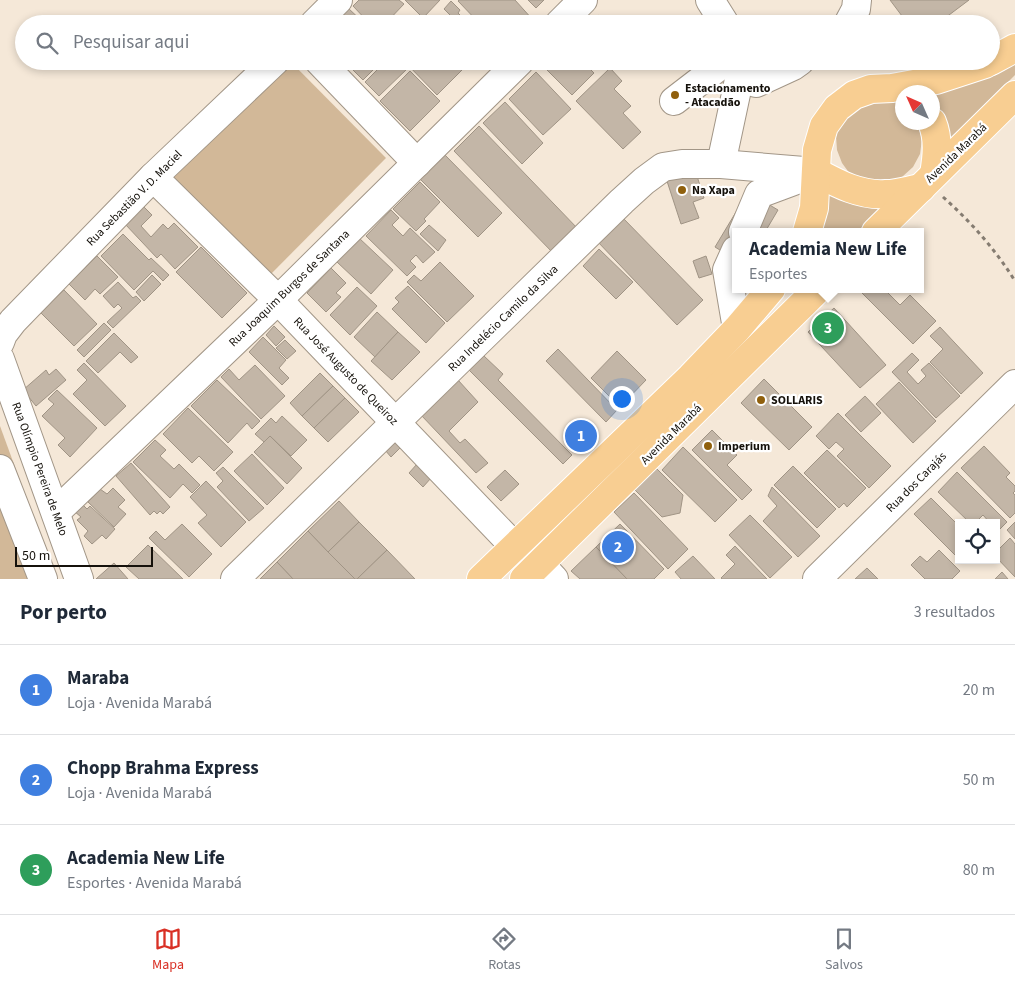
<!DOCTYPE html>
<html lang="pt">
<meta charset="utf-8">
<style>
body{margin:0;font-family:"Source Sans 3",sans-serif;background:#f6f6f7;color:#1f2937}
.controls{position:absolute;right:15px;bottom:15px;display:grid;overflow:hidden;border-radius:0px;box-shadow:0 2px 8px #0003}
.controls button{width:45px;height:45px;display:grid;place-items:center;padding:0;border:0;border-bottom:1px solid #e0e1e3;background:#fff;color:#1f2937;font:25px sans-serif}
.compass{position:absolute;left:895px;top:85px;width:45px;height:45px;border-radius:50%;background:#fff;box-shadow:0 2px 8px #0003;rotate:315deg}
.scale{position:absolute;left:15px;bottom:12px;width:138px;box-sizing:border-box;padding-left:5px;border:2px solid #15110b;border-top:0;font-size:14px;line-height:18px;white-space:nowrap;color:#15110b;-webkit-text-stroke:4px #fff;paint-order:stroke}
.you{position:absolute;left:621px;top:398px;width:18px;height:18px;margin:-12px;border:4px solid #fff;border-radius:50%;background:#1a73e8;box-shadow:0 0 0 8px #1a73e833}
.badge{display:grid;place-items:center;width:32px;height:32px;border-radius:50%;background:#d93025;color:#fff;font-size:16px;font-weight:700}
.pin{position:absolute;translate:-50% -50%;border:2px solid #fff;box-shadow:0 1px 5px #0006}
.popup{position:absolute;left:732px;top:228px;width:192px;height:65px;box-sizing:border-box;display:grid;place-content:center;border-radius:0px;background:#fff;filter:drop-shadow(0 1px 4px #0005);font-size:16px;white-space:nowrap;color:#747a83}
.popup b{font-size:19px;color:#1f2937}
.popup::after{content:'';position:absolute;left:50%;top:100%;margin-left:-10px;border:10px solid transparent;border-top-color:#fff}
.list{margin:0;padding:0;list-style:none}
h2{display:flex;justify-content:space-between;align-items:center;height:65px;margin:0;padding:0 20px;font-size:21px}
h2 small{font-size:16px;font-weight:400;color:#747a83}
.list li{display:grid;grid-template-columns:32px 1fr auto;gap:15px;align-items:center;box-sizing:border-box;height:90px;padding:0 20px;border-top:1px solid #e0e1e3}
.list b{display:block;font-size:19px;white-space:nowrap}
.list p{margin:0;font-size:16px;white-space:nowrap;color:#747a83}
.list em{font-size:16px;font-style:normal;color:#747a83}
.icon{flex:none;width:28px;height:28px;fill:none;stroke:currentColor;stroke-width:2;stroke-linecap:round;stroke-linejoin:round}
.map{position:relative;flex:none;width:1015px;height:579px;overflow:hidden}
.search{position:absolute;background:#fff;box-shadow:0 2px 8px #0003;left:15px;right:15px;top:15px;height:55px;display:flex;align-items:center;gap:12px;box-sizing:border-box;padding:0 18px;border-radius:28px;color:#747a83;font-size:19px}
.sheet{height:335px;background:#fff}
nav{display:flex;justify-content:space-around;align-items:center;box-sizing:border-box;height:70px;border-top:1px solid #e0e1e3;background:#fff;font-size:14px;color:#747a83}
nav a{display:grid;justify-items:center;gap:2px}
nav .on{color:#d93025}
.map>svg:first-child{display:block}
.green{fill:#d2b898}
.building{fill:#c3b6a7;stroke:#a09485}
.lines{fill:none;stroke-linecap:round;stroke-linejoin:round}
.minor-casing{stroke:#a29687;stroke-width:30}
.major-casing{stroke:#fff;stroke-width:30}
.path{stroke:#857c71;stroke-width:3;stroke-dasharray:4 4;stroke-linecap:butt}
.minor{stroke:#fff;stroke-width:28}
.major{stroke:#f8ce92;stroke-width:28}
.poi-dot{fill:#90600d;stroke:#fff;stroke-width:2}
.labels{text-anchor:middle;stroke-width:4.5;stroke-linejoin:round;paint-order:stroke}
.poi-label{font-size:12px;font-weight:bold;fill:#15110b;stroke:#fff;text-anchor:start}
.street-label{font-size:12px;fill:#15110b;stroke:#fff}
</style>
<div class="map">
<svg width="1015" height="579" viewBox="0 0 1015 579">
<rect width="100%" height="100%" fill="#f5e8d8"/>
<g class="green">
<path d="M1015,59V75L943,147V125L933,107L932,92Z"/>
<path d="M279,61H290L386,158L268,277L166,174Z"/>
<path d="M886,99L900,104L902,106V122L917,123L922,139L920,154L913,167L902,177L889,183L875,184L850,174L842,163L837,150L836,136L840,123L859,103Z"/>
<path d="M828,185L884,205L857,232H818Z"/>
<path d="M0,426L56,579H0Z"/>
</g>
<g class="building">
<path d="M359,0H399L404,4L385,24H370L353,6Z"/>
<path d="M405,0H440L423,18Z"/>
<path d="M459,0H515L533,20L529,24H480L458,1Z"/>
<path d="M528,0H544L536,8Z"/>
<path d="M890,0H969L937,24H908Z"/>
<path d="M451,1L460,10L458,13L469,24H445L452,17L444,9Z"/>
<path d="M348,8L365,24H332Z"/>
<path d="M599,15L607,24H589Z"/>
<path d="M356,61H382L363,80L350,67Z"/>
<path d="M386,61H401L408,68L379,96L365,82Z"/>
<path d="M404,61H461L466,66L437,95Z"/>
<path d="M551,61H596L589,68L594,73L572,95L544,67Z"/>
<path d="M610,68L622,81L614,89L631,106L623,113L641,132L623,149L576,101Z"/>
<path d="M410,71L440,101L410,131L380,101Z"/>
<path d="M536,72L571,109L543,135L509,99Z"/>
<path d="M505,102L543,143L522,164L483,123Z"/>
<path d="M479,126L579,230L554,254L454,151Z"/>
<path d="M445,155L502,213L478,237L420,179Z"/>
<path d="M696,173L704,198L693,202L699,218L681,224L665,175Z"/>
<path d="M420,182L440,202L424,219L426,221L416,231L393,209Z"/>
<path d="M748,192L778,210L765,232H736V260L715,247Z"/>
<path d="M143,206L152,215L141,226L151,237L163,224L168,229L174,223L198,247L175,269L161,254L157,258L125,224Z"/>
<path d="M391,210L399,218L392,225L403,236L410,228L435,252L423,263L416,255L410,261L416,267L407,276L366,236Z"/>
<path d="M622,217L703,300L677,325L597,241Z"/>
<path d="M429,225L446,240L438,251L420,234Z"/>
<path d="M123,234L149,260L151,258L169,275L163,281L153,271L134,290L101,256Z"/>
<path d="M359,238L393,270L371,294L337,262Z"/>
<path d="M201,247L247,293L222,318L176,272Z"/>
<path d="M599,249L633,282L616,299L583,266Z"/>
<path d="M97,256L118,277L100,294L95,289L85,300L69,284Z"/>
<path d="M706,256L712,274L699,278L693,261Z"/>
<path d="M440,262L474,296L447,322L407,282L414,275L421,281Z"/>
<path d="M331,268L346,283L336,293L341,297L326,312L307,293Z"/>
<path d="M152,275L161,284L144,301L136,292Z"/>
<path d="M118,282L133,298L136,296L141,301L113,328L107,322L122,308L118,304L114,308L103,296Z"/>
<path d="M408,286L445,323L426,343L392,309L399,302L395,298Z"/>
<path d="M357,287L377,306L350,335L330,315Z"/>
<path d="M858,289H884L900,305L910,295L936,321L913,344Z"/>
<path d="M64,290L97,324L74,346L40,312Z"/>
<path d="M834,308L886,365L860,388L808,332Z"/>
<path d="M377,312L398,332L375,357L354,337Z"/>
<path d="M104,323L111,330L84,357L77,350Z"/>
<path d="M274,326L285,337L276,346L266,335Z"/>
<path d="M940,327L983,373L961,394L930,362L943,349L930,336Z"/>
<path d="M398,332L420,352L392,380L371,361Z"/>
<path d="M114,333L138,357L131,363L120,352L98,373L86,361Z"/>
<path d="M263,337L286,360L279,368L289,378L282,385L249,352Z"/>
<path d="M285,340L296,351L287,359L276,348Z"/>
<path d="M558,349L617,410L606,422L546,361Z"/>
<path d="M617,351L646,380L620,407L591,378Z"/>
<path d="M912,353L919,360L907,372L918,384L926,376L921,370L929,363L960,396L936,418L892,372Z"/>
<path d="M484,356L503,374L498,380L572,455L563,464L469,370Z"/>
<path d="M84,363L126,406L105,426L73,394L87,380L77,370Z"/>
<path d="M255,365L285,396L261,419L221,377L229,369L239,380Z"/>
<path d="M56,369L66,380L36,406L23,390L46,370L49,375Z"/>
<path d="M320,373L333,386L302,416L290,403Z"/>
<path d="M764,379L812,427L789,450L741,403Z"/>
<path d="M217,380L260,421L252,429L247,423L228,443L191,406Z"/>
<path d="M458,380L478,402L449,431L460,443L465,439L488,463L476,473L421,415Z"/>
<path d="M899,382L936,421L913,443L876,404Z"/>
<path d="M333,386L345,398L314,428L302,416Z"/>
<path d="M57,390L97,428L70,457L58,445L65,438L42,416L54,404L48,399Z"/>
<path d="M865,396L881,413L861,432L845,415Z"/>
<path d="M345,398L359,412L328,442L314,428Z"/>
<path d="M188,408L233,452L214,471L199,456L192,463L163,434Z"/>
<path d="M838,413L891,466L869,488L837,456L844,449L836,442L829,449L816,436Z"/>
<path d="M282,416L307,440L291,456L270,436L264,442L255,434L271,418L276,423Z"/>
<path d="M712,430L737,455L727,465L752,490L742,500L692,450Z"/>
<path d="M270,436L302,468L287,484L254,452Z"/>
<path d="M395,439L402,446L391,457L385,450Z"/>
<path d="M155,440L166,450L160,456L174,469L179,464L200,485L192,493L183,484L170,498L133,462Z"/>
<path d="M984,446L1010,473L1006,477L1015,486V491L1013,493L1015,495V513L1010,518L961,468Z"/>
<path d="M683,447L737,500L715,522L662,470Z"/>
<path d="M827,450L866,488L847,507L844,503L839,508L804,473Z"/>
<path d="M252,454L284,488L267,505L234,471Z"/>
<path d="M131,463L170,507L163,514L160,511L157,514L154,511L150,515L116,476Z"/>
<path d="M417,464L431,478L423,487L409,473Z"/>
<path d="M793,466L836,509L817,528L774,485Z"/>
<path d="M223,467L264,508L249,521L217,487L223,481L216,473Z"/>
<path d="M656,468L683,495L680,513L662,517L635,490Z"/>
<path d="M505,470L519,484L501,501L487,487Z"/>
<path d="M957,472L1007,522L998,531L996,529V523H990L983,515L975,523H970L938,492Z"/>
<path d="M206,481L246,522L221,547L198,523L207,515L190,497Z"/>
<path d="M772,487L820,536L798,557L763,521L777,506L768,496Z"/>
<path d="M113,488L125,500L118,507L126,514L114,527L88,502L100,489L107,494Z"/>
<path d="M634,493L688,549L668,569L614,512Z"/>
<path d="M931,498L959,526V559L914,514Z"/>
<path d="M339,501L359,522L328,552L308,531Z"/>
<path d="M81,503L87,509L90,506L115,529L106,539L102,535L92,544L84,536L88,531L77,520L81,517L74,511Z"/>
<path d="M750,515L792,557L770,578L729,535Z"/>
<path d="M359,522L387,550L357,579H355L328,552Z"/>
<path d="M1015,522V539L1007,530Z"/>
<path d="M182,524L212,554L189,577L149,538L156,531L165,540Z"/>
<path d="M620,524L664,569L654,579H627L596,547Z"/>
<path d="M308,531L328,552L355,579H293L277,562Z"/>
<path d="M1010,538L1015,544V577L996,557V552Z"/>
<path d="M148,545L183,579H139L126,567Z"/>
<path d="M735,546L767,579H722L721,578L735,564L726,555Z"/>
<path d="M596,547L627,579H580L571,571Z"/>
<path d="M387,550L415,579H357Z"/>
<path d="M939,550L960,571L952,579H925L911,565L920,556L927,562Z"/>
<path d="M693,556L715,579H681L675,572Z"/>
<path d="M277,562L293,579H260Z"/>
<path d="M114,563L128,579H96Z"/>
<path d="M867,568L878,579H855Z"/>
<path d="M1002,572L1008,579H995Z"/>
</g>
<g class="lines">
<g class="minor-casing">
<g id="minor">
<path d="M710,0L725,24"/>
<path d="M314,24L338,0"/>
<path d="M559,24L583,0"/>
<path d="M848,24L856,9L857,0"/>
<path d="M319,61L417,163"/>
<path d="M741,78L756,83L793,66L800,61"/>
<path d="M674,101L726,61"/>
<path d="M721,164L743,61"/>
<path d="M153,177L278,300L514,546"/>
<path d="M743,232L759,194L810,175"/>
<path d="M736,250L727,270L737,329"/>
<path d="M0,342L3,334L13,321L153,177L275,61"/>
<path d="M0,359L79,579"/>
<path d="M0,469L43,579"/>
<path d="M56,512L278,300L520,61"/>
<path d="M540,564L554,579"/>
<path d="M235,579L622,201L644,181L663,167L682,164H721L816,172"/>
<path d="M817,579L1015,384"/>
</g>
</g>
<g class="major-casing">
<g id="major">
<path d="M991,61L1015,48"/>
<path d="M932,122C939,139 937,157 934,174"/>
<path d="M816,172C838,184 861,196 886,194C898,194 909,190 921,188"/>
<path d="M807,232L814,208L817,150L824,126L837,108L854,95L871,89L892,88L936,80L985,64L990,61"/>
<path d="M876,232L1015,95"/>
<path d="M481,579L691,377L737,329L771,289"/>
<path d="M524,579L818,289"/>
</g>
</g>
<path class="path" d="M943,197C971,222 995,249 1015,281"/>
<use href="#minor" class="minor"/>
<use href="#major" class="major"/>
</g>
<g class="poi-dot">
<circle cx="675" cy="95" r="5"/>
<circle cx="682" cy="190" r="5"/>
<circle cx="761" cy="400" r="5"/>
<circle cx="708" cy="446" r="5"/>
</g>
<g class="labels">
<g class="poi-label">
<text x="685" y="92">Estacionamento<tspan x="685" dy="14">- Atacadão</tspan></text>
<text x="692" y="194">Na Xapa</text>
<text x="771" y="404">SOLLARIS</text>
<text x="718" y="450">Imperium</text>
</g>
<g class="street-label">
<text transform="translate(956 153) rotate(-44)" y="4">Avenida Marabá</text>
<text transform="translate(134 198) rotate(-45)" y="4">Rua Sebastião V. D. Maciel</text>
<text transform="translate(289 288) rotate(-44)" y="4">Rua Joaquim Burgos de Santana</text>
<text transform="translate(503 318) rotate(-44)" y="4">Rua Indelécio Camilo da Silva</text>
<text transform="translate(346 371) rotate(46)" y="4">Rua José Augusto de Queiroz</text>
<text transform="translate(671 434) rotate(-45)" y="4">Avenida Marabá</text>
<text transform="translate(40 469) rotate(70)" y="4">Rua Olímpio Pereira de Melo</text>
<text transform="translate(916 482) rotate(-45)" y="4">Rua dos Carajás</text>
</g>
</g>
</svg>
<div class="controls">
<button><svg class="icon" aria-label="locate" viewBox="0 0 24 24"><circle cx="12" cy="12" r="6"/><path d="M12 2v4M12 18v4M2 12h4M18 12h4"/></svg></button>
</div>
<svg class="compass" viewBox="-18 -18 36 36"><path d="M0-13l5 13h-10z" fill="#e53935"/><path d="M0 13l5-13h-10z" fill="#747a83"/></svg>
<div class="scale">50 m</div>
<div class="you"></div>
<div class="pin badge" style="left:581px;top:436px;background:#3f7fe0">1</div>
<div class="pin badge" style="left:618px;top:547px;background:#3f7fe0">2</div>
<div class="pin badge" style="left:828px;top:328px;background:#2e9e5b">3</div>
<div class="popup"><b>Academia New Life</b>Esportes</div>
<div class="search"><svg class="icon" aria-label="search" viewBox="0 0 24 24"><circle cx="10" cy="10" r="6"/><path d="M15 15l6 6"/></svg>Pesquisar aqui</div>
</div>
<section class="sheet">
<h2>Por perto<small>3 resultados</small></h2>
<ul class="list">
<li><span class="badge" style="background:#3f7fe0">1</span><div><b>Maraba</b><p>Loja · Avenida Marabá</p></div><em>20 m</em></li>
<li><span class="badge" style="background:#3f7fe0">2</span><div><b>Chopp Brahma Express</b><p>Loja · Avenida Marabá</p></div><em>50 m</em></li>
<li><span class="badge" style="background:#2e9e5b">3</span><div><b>Academia New Life</b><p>Esportes · Avenida Marabá</p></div><em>80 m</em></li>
</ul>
</section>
<nav>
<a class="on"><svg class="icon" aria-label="map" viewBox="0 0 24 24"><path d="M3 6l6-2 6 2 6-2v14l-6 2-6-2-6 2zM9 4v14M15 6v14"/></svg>Mapa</a>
<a><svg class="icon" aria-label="directions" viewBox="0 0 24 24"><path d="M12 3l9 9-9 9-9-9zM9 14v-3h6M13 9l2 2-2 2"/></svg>Rotas</a>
<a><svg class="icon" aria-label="saved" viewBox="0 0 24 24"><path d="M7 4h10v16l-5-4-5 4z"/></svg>Salvos</a>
</nav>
